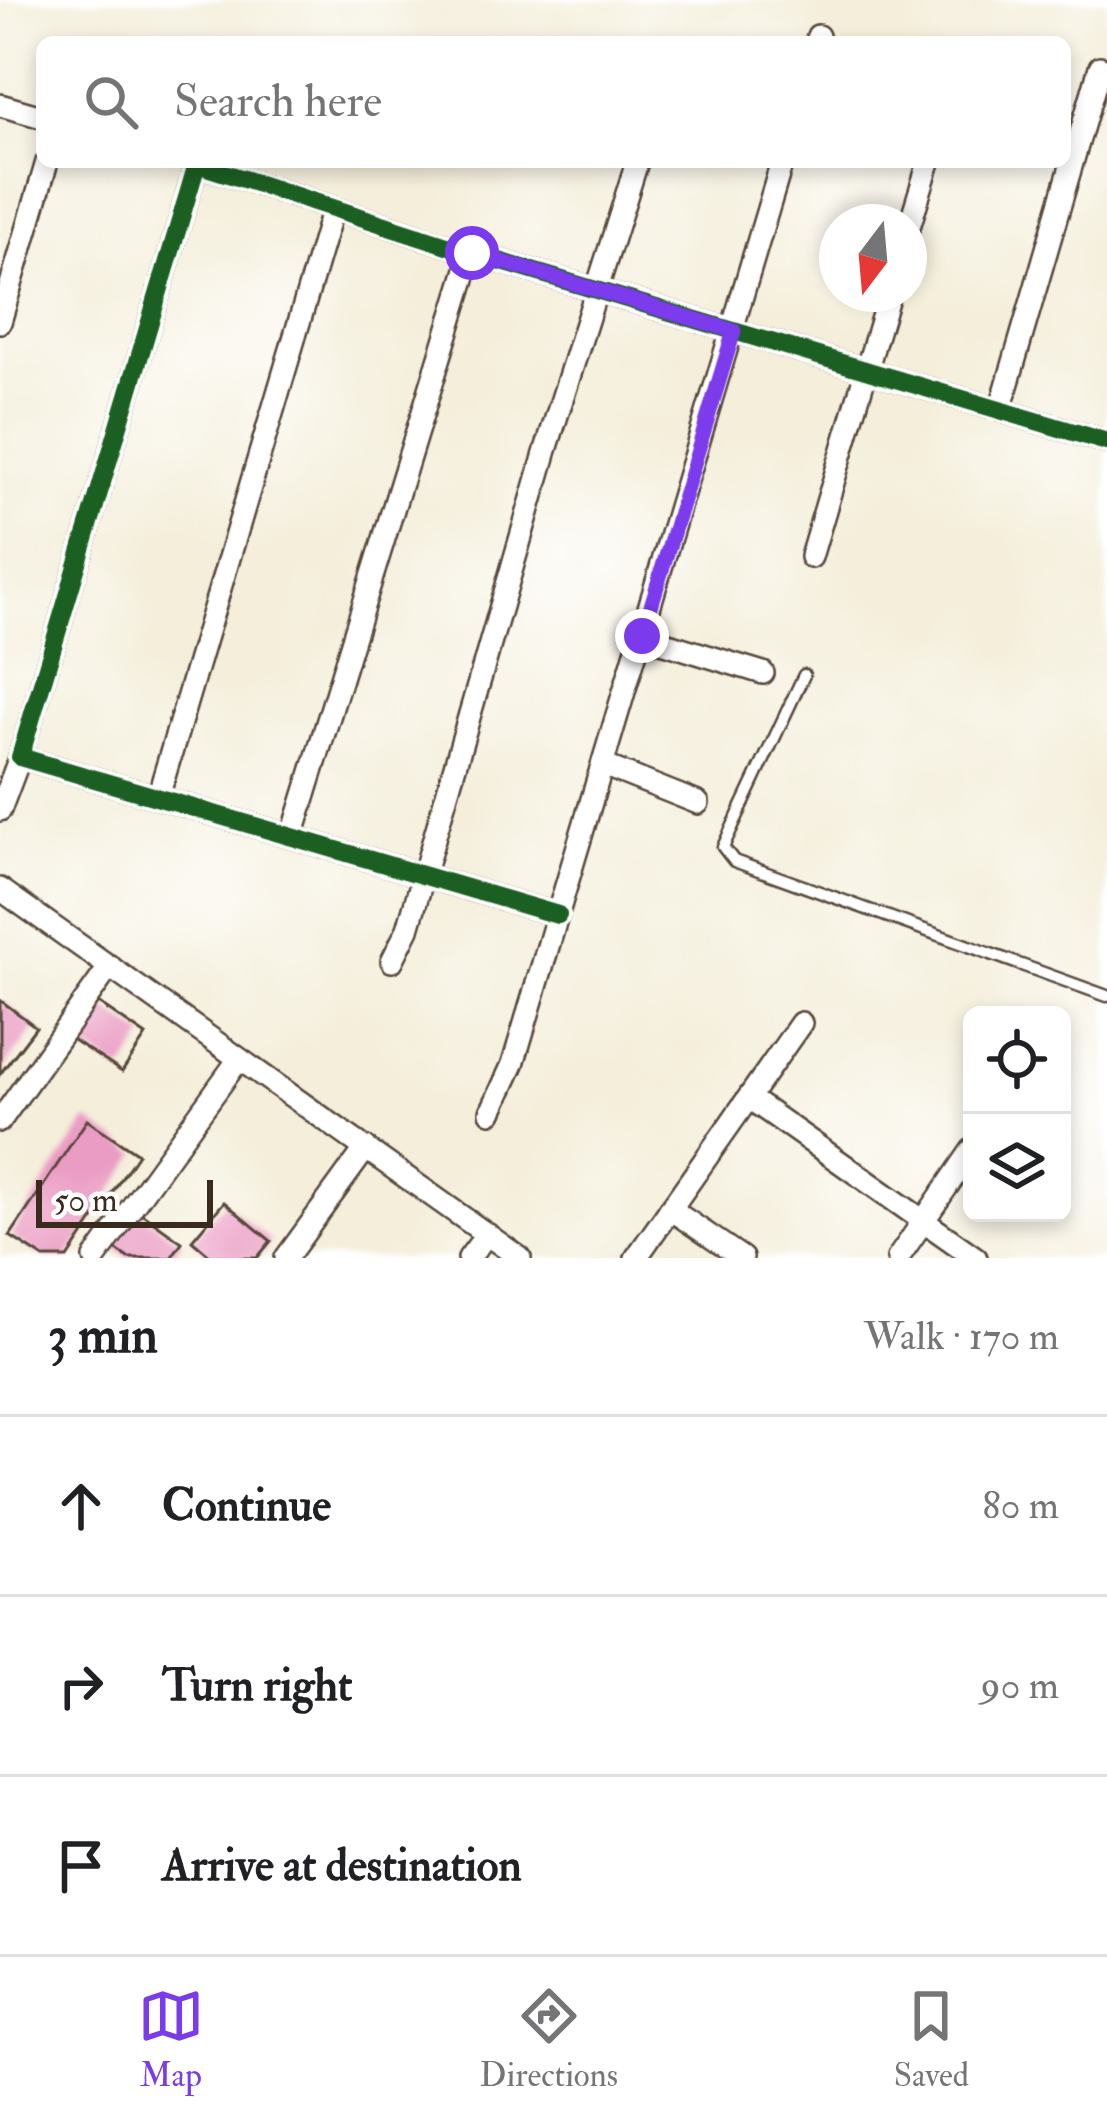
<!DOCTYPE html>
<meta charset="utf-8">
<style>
body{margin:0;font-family:"IM FELL Double Pica",serif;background:#f2f2f2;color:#202124}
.controls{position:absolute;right:36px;bottom:36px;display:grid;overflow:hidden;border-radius:18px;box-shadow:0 6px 18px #0003}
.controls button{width:108px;height:108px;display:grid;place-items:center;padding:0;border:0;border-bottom:3px solid #e0e0e0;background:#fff;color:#202124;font:60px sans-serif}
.compass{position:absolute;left:819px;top:204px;width:108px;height:108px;border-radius:50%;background:#fff;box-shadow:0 6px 18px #0003;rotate:196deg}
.scale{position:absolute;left:36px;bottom:30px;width:177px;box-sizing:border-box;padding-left:12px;border:6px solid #3b2a1e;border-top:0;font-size:33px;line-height:42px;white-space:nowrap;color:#3b2a1e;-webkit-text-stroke:9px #fff;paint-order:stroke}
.stop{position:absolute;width:36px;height:36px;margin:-27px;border:9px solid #7c3aed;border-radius:50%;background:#fff}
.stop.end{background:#7c3aed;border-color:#fff;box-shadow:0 3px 12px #0008}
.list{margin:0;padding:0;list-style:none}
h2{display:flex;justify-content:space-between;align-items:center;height:156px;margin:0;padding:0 48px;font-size:51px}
h2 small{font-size:39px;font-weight:400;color:#757577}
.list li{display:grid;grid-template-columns:78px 1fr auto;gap:36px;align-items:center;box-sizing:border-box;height:180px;padding:0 48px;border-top:3px solid #e0e0e0}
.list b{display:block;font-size:45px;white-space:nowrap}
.list em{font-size:39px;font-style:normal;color:#757577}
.icon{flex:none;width:66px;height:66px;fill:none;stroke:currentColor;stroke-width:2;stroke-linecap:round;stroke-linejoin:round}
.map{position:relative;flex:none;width:1107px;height:1258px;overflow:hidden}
.search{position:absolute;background:#fff;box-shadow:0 6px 18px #0003;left:36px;right:36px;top:36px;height:132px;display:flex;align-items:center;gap:30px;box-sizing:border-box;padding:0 42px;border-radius:18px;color:#757577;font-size:45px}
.sheet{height:696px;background:#fff}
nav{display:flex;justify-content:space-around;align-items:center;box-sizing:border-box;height:168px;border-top:3px solid #e0e0e0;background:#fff;font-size:33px;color:#757577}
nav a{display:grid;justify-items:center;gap:6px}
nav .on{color:#7c3aed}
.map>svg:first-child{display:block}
.building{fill:#eb9cc4}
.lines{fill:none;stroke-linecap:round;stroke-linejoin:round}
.service-casing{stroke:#57473a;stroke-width:15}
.minor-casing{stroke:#57473a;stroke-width:26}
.service{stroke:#fff;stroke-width:10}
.minor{stroke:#fff;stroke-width:21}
.cycleway-casing{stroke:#fff;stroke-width:26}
.cycleway{stroke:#1b5e20;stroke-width:18}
.route{stroke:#7c3aed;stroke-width:15}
</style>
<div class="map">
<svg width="1107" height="1258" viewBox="0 0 1107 1258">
<rect width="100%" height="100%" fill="#fff"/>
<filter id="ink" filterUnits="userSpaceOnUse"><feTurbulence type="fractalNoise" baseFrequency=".00833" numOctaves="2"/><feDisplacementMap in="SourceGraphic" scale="24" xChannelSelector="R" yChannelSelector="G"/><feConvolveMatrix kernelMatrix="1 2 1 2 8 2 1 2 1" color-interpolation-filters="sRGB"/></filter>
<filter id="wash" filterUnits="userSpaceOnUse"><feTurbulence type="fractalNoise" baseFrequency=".004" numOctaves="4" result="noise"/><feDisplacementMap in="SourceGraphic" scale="48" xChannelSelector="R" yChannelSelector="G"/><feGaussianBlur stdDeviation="2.7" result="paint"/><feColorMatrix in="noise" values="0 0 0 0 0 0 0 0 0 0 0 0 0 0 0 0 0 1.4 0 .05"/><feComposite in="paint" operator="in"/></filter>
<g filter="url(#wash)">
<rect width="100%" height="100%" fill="#f4eeda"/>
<g id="blocks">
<g class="building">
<path d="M0,1000L36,1027L0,1074Z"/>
<path d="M95,1001L146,1036L122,1072L70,1038Z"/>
<path d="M87,1120L138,1154L68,1258H44L10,1236Z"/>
<path d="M224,1202L271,1241L257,1258H213L192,1240Z"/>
<path d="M137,1210L182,1242L171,1258H128L111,1246Z"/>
</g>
</g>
</g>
<g filter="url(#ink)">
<use href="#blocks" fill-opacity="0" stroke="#57473a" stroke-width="3"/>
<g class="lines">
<g class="service-casing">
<path id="service" d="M804,675L723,847L734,861L1107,996"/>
</g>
<g class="minor-casing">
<g id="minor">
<path d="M816,42L818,36"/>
<path d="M0,105L42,117"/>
<path d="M909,227L929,162"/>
<path d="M0,322L47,162"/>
<path d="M1000,410L1100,67"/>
<path d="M811,557L889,294"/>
<path d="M642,636L763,673"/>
<path d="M603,765L698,803"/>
<path d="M158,797L333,208"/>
<path d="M0,810L20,757"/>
<path d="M292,837L472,253"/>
<path d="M0,889L520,1258"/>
<path d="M558,915L20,757L197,164L472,253L1107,442"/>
<path d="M392,961L408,929L546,450L637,162"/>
<path d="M749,1098L976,1258"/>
<path d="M491,1112L513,1064L782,162"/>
<path d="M0,1121L110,966"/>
<path d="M670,1209L742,1258"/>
<path d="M95,1258L239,1059"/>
<path d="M286,1258L366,1148"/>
<path d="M469,1258L487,1234"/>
<path d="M636,1258L801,1023"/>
<path d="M898,1258L972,1150"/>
</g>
</g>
<use href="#service" class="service"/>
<use href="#minor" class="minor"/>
<g class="cycleway-casing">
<path id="cycleway" d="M558,915L20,757L197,164L472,253L1107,442"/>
</g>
<use href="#cycleway" class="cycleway"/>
</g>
</g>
<g class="lines" filter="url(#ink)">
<path class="route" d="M472,253L734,331L642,636"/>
</g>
</svg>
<div class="controls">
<button><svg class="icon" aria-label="locate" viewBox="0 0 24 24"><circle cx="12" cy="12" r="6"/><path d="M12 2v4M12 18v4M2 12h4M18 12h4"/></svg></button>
<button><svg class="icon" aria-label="layers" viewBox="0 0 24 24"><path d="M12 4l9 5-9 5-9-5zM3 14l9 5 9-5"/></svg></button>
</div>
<svg class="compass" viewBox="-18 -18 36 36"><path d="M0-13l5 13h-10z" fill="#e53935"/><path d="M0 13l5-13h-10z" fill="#757577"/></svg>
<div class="scale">50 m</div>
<div class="stop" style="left:472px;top:253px"></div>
<div class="stop end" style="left:642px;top:636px"></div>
<div class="search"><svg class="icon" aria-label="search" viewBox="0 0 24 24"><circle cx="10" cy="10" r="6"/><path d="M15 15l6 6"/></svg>Search here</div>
</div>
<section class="sheet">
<h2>3 min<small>Walk · 170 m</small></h2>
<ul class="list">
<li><svg class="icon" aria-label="ahead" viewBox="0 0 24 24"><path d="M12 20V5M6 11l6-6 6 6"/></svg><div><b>Continue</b></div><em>80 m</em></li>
<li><svg class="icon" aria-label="right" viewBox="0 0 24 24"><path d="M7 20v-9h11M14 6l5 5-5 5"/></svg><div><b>Turn right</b></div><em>90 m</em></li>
<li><svg class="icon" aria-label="arrive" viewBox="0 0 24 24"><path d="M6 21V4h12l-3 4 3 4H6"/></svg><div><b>Arrive at destination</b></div></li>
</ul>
</section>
<nav>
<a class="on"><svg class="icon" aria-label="map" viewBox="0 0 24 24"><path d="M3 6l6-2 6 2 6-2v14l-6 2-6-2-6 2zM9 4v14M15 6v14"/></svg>Map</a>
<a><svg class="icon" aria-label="directions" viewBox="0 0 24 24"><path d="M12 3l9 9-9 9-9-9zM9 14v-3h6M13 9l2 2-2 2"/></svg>Directions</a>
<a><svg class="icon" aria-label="saved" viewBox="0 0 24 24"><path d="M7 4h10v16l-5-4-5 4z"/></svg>Saved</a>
</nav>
